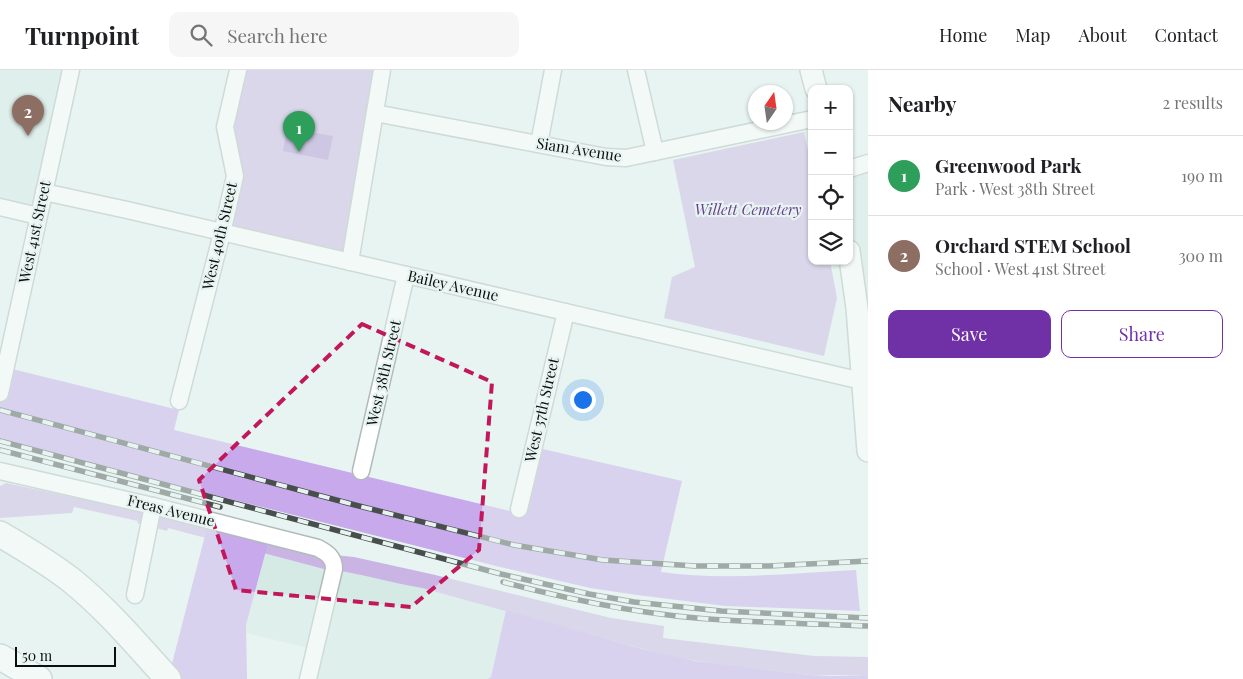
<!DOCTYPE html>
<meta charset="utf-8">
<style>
body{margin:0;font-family:"Playfair Display",serif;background:#f6f6f6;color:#202124}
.controls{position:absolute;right:15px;top:15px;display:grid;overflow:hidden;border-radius:10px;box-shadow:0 1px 4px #0004}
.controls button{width:45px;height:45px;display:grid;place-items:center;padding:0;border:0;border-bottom:1px solid #e0e0e0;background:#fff;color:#202124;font:25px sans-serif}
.compass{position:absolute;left:748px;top:15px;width:45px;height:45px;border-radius:50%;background:#fff;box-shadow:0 1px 4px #0004;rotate:13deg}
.scale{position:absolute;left:15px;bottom:12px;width:101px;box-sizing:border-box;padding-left:5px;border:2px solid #0b0f0e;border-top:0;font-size:14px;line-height:18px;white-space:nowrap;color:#0b0f0e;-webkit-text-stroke:4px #e8f4f1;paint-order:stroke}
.you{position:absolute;left:582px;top:329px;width:18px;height:18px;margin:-12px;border:4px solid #fff;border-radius:50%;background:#1a73e8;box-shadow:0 0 0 8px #1a73e833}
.badge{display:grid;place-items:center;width:32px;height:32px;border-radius:50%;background:#7031a7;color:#fff;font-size:16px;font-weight:700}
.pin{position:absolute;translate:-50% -41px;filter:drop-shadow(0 1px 2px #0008)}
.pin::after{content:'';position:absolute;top:26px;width:18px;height:15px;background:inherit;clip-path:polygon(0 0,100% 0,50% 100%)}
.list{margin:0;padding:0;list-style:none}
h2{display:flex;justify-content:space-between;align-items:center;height:65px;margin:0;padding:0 20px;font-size:21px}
h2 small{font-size:16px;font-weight:400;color:#757577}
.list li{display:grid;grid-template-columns:32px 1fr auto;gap:15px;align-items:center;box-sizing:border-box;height:80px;padding:0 20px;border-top:1px solid #e0e0e0}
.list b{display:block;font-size:19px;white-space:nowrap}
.list p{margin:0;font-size:16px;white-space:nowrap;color:#757577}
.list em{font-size:16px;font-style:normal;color:#757577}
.actions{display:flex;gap:10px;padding:15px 20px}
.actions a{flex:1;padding:11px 0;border:1px solid #7031a7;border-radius:10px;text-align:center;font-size:18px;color:#7031a7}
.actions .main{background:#7031a7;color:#fff}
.icon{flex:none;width:28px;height:28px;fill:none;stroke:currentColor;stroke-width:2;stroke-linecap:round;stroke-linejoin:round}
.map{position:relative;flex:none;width:868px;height:609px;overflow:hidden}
header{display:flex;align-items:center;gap:30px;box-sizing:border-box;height:70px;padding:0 25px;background:#fff;border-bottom:1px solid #e0e0e0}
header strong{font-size:24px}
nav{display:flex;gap:28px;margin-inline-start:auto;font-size:18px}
.search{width:350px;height:45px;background:#f6f6f6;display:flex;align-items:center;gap:12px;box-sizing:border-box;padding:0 18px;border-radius:10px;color:#757577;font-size:19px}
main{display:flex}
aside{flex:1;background:#fff}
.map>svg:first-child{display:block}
.built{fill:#d5e9e5}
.green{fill:#c9b4e4}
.forest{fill:#c7a9ec}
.water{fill:#af91d2}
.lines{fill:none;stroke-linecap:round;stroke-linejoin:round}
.minor-casing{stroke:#b1bcba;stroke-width:19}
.major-casing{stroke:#b1bcba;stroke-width:24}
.highway-casing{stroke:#b1bcba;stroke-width:28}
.minor{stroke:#fff;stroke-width:16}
.major{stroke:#fff;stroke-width:21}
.highway{stroke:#fff;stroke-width:25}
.rail-casing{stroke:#484e4c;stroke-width:5.5}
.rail{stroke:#e8f4f1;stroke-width:4;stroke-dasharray:11;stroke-linecap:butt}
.marked{fill:none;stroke:#c2185b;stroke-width:4;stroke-dasharray:10 6;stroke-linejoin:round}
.labels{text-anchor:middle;stroke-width:4.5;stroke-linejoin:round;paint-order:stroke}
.street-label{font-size:15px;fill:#0b0f0e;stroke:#e8f4f1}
.park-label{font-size:15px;font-style:italic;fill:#663f8e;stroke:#e8f4f1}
</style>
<header>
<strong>Turnpoint</strong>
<div class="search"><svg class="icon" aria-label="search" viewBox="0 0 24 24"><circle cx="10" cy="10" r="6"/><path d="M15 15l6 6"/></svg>Search here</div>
<nav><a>Home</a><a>Map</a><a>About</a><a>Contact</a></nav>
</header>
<main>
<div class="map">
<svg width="868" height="609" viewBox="0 0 868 609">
<rect width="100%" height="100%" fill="#e8f4f1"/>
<g class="built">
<path d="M0,0H71L38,146L0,137Z"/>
<path d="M868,93V343L849,190V99Z"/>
<path d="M270,466L345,501L406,515L422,518L506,540L491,607L487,609H308L313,579L246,563V555Z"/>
</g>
<g class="green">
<path d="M238,0H382L350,192L222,163L235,106L225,57Z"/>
<path d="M804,62L812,99V191H830L837,228L824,286L664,248L672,207L695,197L673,90Z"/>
<path d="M6,413L139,441L325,484L354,487L431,504L611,548L664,556L663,568L814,586L868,587V609L862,605H810L721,595L668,586L422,518C389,513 358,502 324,499L168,458L167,461L137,453L138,451L74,437L72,443L0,448V416Z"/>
</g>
<g class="forest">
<path d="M0,296L179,340L174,360L518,443L534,377L682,411L661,502C725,511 791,503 856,500L860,541L725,536L637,525L590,518L496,496L0,371Z"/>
<path d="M209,450L270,466L246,555L247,609H168Z"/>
<path d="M506,540L642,579L695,591L810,605L833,606L868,605V609H487L491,607Z"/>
</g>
<path class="water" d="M287,58L333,66L328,90L283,81Z"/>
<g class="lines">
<g class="minor-casing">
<g id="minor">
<path d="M636,0L655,82"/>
<path d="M375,43L606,87L626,88L812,49"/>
<path d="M539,74L553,0"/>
<path d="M849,99L868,93"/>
<path d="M44,122L127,140L862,311"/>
<path d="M0,137L38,146"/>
<path d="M350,192L382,0"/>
<path d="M0,323L71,0"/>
<path d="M179,331L222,163L235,106L225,57L238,0"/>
<path d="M0,401L153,436L318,478C327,483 334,487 334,499L308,609"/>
<path d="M361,401L406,205"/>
<path d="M519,439L566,242"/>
<path d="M135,525L153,436"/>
</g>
</g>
<g class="major-casing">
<g id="major">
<path d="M811,0L816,19"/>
<path d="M849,181L857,238L868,381"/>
</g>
</g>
<g class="highway-casing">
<g id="highway">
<path d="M0,464C24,478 49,493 71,510C107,539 137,575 168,609"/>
<path d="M0,587L39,609"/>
</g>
</g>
<use href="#minor" class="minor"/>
<use href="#major" class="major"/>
<use href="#highway" class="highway"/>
<g class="rail-casing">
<g id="rail">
<path d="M0,340L355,435L514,475L603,490L695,496H769L868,491"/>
<path d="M0,371L501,504L589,524L634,532L721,541L868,548"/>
<path d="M0,380L220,437"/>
<path d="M503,512C575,531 649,546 724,550C772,553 820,554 868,556"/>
</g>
</g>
<use href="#rail" class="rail"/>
</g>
<path d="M0 0H868V609H0ZM362,254L492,312L479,480L411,537L236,520L199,410Z" fill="#e8f4f1" fill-opacity=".55" fill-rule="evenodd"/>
<path class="marked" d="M362,254L492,312L479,480L411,537L236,520L199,410Z"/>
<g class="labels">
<g class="street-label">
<text transform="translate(579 80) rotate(9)" y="5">Siam Avenue</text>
<text transform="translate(35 162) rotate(-78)" y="5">West 41st Street</text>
<text transform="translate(220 166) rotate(-77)" y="5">West 40th Street</text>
<text transform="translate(453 216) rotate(13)" y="5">Bailey Avenue</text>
<text transform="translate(384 303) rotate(-77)" y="5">West 38th Street</text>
<text transform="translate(542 340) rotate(-77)" y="5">West 37th Street</text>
<text transform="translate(171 441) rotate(14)" y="5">Freas Avenue</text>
</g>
<g class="park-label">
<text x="748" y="145">Willett Cemetery</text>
</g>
</g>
</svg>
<div class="controls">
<button>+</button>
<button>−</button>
<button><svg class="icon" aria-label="locate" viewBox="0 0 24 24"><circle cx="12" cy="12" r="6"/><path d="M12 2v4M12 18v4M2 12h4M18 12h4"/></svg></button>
<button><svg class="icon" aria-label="layers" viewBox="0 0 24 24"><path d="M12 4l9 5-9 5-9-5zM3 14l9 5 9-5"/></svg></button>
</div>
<svg class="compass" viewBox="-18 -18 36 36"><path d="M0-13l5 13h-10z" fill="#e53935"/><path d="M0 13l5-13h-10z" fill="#757577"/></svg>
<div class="scale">50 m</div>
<div class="you"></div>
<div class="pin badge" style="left:299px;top:82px;background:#2e9e5b">1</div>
<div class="pin badge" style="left:28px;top:66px;background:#8d6e63">2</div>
</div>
<aside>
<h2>Nearby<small>2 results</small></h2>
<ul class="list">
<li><span class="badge" style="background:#2e9e5b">1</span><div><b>Greenwood Park</b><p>Park · West 38th Street</p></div><em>190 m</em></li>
<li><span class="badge" style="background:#8d6e63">2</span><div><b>Orchard STEM School</b><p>School · West 41st Street</p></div><em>300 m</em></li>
</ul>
<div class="actions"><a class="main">Save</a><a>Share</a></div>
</aside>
</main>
